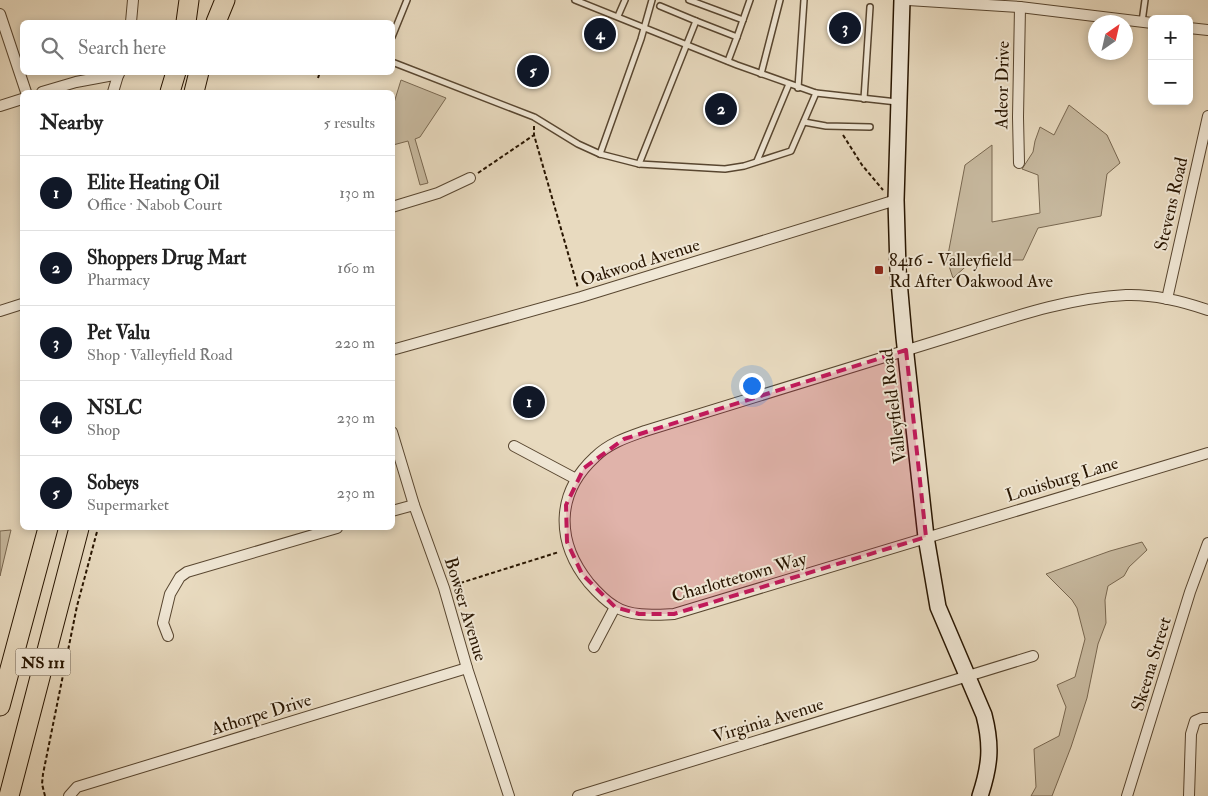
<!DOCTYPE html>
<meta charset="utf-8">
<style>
body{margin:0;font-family:"IM FELL Double Pica",serif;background:#f6f6f6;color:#222}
.controls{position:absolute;right:15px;top:15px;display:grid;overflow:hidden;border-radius:8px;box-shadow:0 2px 8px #0003}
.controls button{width:45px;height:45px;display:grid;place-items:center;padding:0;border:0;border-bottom:1px solid #e0e0e0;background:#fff;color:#222;font:25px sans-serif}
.compass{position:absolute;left:1088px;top:15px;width:45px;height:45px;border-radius:50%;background:#fff;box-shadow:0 2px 8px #0003;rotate:34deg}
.you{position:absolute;left:751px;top:385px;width:18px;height:18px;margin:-12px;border:4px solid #fff;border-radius:50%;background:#1a73e8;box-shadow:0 0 0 8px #1a73e833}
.badge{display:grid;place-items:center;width:32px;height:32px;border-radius:50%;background:#111827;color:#fff;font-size:16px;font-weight:700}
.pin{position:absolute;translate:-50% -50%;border:2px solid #fff;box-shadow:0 1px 5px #0006}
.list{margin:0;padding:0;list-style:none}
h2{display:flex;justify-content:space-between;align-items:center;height:65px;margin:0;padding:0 20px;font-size:21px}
h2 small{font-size:16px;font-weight:400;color:#767676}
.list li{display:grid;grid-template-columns:32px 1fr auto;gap:15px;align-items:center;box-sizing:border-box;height:75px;padding:0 20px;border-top:1px solid #e0e0e0}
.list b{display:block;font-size:19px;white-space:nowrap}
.list p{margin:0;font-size:16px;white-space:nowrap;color:#767676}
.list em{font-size:16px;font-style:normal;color:#767676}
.icon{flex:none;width:28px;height:28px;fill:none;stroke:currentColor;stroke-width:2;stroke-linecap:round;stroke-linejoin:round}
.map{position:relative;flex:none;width:1208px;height:796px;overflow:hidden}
.search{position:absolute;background:#fff;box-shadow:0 2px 8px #0003;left:20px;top:20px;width:375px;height:55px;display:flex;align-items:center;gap:12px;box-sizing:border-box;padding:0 18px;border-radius:8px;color:#767676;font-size:19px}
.panel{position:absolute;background:#fff;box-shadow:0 2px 8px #0003;left:20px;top:90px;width:375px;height:440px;border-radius:8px}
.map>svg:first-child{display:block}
.green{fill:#c7b99f;stroke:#786750}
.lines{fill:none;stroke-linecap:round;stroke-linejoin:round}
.lane-casing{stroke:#584630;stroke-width:8}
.street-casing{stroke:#584630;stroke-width:12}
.secondary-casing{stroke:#281500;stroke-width:18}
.highway-casing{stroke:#281500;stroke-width:21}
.path{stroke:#281500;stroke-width:2;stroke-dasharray:4 2.5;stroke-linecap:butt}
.lane{stroke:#f0e7d5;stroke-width:5}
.street{stroke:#f0e7d5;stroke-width:10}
.secondary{stroke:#f0e7d5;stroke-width:15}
.highway{stroke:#e8dabf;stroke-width:19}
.marked{fill:#c2185b;fill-opacity:0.2;stroke:#c2185b;stroke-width:4;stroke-dasharray:10 6;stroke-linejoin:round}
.poi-dot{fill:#8f2418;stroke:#f0e7d5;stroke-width:2}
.labels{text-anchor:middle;stroke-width:4;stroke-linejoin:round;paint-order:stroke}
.shield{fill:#f0e7d5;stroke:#645440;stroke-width:1}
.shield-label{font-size:16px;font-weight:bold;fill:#281500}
.street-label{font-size:18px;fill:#281500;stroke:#f0e7d5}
.poi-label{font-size:18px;fill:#281500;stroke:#f0e7d5;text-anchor:start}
</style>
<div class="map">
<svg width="1208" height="796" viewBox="0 0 1208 796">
<rect width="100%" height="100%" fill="#e8dabf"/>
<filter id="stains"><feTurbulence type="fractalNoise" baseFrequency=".004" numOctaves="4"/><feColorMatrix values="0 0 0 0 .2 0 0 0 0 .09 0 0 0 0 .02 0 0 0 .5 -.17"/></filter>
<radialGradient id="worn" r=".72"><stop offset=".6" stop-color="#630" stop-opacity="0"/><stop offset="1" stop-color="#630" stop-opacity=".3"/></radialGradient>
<g class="green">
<path d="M401,80L446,98L420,137L415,139L428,183L420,185L408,141L393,145V106Z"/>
<path d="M1069,105L1107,135L1120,163L1107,174L1101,216L1038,228L1023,260H973L953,278L947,260L965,165L992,145V222L1040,213L1038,175L1022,169L1033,152L1035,141L1040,127L1054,135Z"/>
<path d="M11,530L10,534L0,576V531Z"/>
<path d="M1142,542L1147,550L1129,567L1124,576L1108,586L1105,600L1106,623L1098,644L1087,698L1071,747L1052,796H1031L1036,787L1034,749L1059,736L1066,707L1057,685L1075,677L1085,639L1077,608L1072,600L1046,574L1110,551Z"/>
</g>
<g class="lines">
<g class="lane-casing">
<g id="lane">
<path d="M575,0L737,65L816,93L897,102"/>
<path d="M689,0L743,20"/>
<path d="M660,6L696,21"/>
<path d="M618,16L625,0"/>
<path d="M1142,22L1145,0"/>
<path d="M392,37L407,0"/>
<path d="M728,61L737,37"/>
<path d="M392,62L534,117L578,144L600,154L641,39L652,0"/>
<path d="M761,74L780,0"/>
<path d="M798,88L804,0"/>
<path d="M864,99L870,7"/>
<path d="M804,122L826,126L870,127"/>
<path d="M600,154L639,164L725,169L744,166L791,151L816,93"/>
<path d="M757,161L789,84"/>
<path d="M639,164L696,21L737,37L750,0"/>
</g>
</g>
<g class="street-casing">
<g id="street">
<path d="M908,0L1020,7L1152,23"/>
<path d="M0,14L26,92"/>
<path d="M131,22L133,0"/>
<path d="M1189,28L1208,30"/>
<path d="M42,92L76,82L119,74"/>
<path d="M113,92L119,72"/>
<path d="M0,106L22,99"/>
<path d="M1019,163L1018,117L1020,7"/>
<path d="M392,207L438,193L470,178"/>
<path d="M1167,299L1208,116"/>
<path d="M1208,310C1182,301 1154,294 1126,295C1063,298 1002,321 943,339C843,369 744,400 645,431C628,437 609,443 595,457C555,494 556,542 589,583C596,591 604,600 614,606C631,617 654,615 674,614L1208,453"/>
<path d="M0,311L22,304"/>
<path d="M392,350L581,297L896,200"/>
<path d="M392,432L414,505L444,588L467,668L509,796"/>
<path d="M514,446L576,479"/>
<path d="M392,511L414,505"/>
<path d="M168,636L163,623L170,594L180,577L187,572L337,528"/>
<path d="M594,647L615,607"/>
<path d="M69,796L77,787L467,668"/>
<path d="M578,796L1033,656"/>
<path d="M1127,796L1190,592L1208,543"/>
<path d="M1189,796L1191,734L1195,721L1202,718H1208"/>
</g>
</g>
<g class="secondary-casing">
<path id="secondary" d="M902,0L896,200L898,270L904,337L926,537L938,607L984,715C992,746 990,766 980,796"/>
</g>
<g class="highway-casing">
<g id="highway">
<path d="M186,22L189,0"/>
<path d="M216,22L225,0"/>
<path d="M170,92L176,72"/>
<path d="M194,92L199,72"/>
<path d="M0,706L48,528"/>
<path d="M9,796L79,528"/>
</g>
</g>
<g class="path">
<path d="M318,78L320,72"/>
<path d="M534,126V135L578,288"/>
<path d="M843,135L862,165L883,190"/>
<path d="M478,173L534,135"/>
<path d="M454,585L559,552"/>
<path d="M45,796L42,784L43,774L77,606L98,528"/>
</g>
<use href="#lane" class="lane"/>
<use href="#street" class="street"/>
<use href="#secondary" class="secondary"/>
<use href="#highway" class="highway"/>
</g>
<path class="marked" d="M906,350L926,537L674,614H639L615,607L582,574L567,542L566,505L584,468L624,439Z"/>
<rect class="poi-dot" x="874" y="265" width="10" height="10" rx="2.5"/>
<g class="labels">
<rect class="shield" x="15.5" y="648.5" width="55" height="27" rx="4"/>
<g class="shield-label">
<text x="43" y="668">NS 111</text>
</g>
<g class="street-label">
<text transform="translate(1002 85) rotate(-89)" y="6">Adeor Drive</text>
<text transform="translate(1171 204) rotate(-77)" y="6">Stevens Road</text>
<text transform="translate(640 262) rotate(-17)" y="6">Oakwood Avenue</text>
<text transform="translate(893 406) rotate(-97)" y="6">Valleyfield Road</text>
<text transform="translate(1062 479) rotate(-17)" y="6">Louisburg Lane</text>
<text transform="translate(739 577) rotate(-16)" y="6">Charlottetown Way</text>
<text transform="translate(466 609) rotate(73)" y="6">Bowser Avenue</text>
<text transform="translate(1151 664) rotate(-73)" y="6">Skeena Street</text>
<text transform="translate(261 714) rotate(-17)" y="6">Athorpe Drive</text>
<text transform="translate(768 720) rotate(-17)" y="6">Virginia Avenue</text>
</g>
<g class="poi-label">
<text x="889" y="266">8416 - Valleyfield<tspan x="889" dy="21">Rd After Oakwood Ave</tspan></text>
</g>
</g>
<rect width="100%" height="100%" filter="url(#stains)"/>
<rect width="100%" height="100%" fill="url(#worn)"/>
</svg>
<div class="controls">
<button>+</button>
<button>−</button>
</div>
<svg class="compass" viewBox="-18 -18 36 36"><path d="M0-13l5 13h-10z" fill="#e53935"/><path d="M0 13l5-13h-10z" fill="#767676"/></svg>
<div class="you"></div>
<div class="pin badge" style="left:529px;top:402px">1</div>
<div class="pin badge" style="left:721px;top:109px">2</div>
<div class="pin badge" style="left:845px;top:28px">3</div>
<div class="pin badge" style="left:600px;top:34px">4</div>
<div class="pin badge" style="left:533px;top:71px">5</div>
<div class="search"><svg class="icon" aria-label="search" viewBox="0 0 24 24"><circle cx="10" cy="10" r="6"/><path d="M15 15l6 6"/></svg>Search here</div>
<section class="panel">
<h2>Nearby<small>5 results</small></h2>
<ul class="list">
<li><span class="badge">1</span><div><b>Elite Heating Oil</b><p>Office · Nabob Court</p></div><em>130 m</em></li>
<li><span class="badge">2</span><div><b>Shoppers Drug Mart</b><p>Pharmacy</p></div><em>160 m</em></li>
<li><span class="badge">3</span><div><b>Pet Valu</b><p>Shop · Valleyfield Road</p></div><em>220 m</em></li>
<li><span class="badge">4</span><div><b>NSLC</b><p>Shop</p></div><em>230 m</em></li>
<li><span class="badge">5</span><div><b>Sobeys</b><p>Supermarket</p></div><em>230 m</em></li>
</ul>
</section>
</div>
